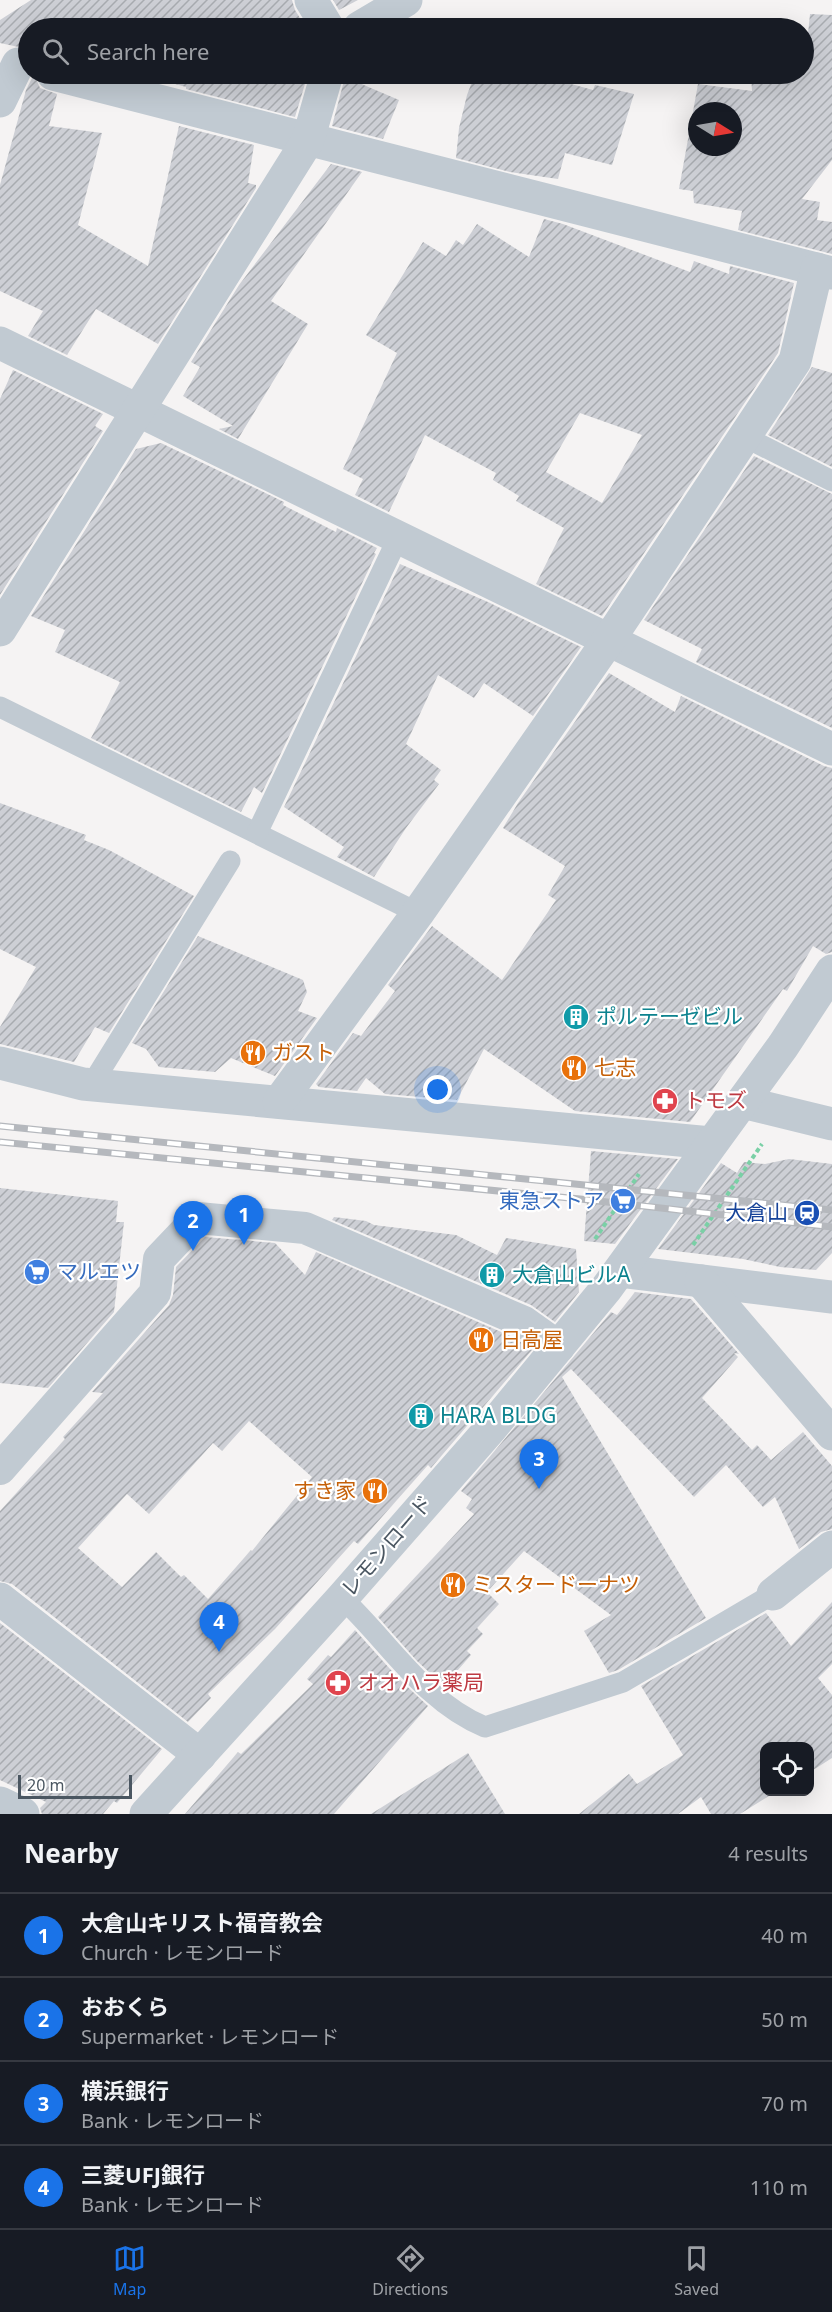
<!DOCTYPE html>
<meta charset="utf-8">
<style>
body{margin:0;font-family:"Noto Sans","Noto Sans JP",sans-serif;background:#242831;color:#f1f3f6}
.controls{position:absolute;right:18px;bottom:18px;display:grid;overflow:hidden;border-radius:12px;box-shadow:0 6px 24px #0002}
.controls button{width:54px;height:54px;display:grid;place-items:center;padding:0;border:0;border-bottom:2px solid #363941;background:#171b24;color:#f1f3f6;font:30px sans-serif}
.compass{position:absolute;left:688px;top:102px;width:54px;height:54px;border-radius:50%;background:#171b24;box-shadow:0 6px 24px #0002;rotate:101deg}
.scale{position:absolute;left:18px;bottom:15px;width:114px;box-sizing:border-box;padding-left:6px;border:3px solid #4a5661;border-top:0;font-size:16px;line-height:21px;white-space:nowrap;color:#4a5661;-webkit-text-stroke:4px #fff;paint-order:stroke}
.you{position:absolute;left:438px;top:1090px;width:21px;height:21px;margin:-15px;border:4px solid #fff;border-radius:50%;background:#1a73e8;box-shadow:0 0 0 9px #1a73e833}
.badge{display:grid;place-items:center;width:39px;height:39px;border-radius:50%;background:#1a73e8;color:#fff;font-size:20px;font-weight:700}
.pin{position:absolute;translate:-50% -50px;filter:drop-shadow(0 2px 3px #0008)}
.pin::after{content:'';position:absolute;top:32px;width:21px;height:18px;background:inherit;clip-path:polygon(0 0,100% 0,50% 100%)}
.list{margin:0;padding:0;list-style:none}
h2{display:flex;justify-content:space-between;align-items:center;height:78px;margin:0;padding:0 24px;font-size:26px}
h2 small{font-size:20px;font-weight:400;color:#9ea1a6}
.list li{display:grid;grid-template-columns:39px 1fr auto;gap:18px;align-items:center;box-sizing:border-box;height:84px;padding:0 24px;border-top:2px solid #363941}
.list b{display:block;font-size:22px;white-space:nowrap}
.list p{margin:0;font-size:20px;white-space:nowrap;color:#9ea1a6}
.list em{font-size:20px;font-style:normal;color:#9ea1a6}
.icon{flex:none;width:33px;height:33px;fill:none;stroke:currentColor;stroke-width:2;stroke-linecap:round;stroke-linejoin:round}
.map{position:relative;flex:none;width:832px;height:1814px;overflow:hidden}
.search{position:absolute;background:#171b24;box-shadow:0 6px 24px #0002;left:18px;right:18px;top:18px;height:66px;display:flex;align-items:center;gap:15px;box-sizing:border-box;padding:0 21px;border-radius:33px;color:#9ea1a6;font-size:22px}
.sheet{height:414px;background:#171b24}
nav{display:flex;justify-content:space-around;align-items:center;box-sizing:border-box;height:84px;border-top:2px solid #363941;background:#171b24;font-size:16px;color:#9ea1a6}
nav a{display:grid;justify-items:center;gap:3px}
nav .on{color:#1a73e8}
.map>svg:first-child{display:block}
.building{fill:url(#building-hatch);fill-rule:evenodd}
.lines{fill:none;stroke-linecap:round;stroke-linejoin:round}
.path{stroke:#7ad0a6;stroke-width:4;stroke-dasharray:4.5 3;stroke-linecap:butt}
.service{stroke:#c1cad2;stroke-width:21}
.pedestrian{stroke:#c1cad2;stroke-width:32}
.minor{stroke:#c1cad2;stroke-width:33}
.tertiary{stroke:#c1cad2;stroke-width:33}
.rail-casing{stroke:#b5b8bd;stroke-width:7}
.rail{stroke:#fff;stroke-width:4.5;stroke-dasharray:14;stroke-linecap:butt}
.labels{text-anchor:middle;stroke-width:4.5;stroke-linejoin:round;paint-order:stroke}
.culture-label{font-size:21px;fill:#0d838f;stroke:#fff;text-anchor:start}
.food-label{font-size:21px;fill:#c56008;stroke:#fff;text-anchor:start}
.health-label{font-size:21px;fill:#be3a42;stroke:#fff;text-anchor:start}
.shop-label{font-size:21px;fill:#366cbe;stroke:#fff;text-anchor:end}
.transit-label{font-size:21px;fill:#164399;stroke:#fff;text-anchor:end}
.street-label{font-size:21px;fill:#4a5661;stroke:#fff}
</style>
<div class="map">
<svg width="832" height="1814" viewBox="0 0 832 1814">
<defs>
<pattern id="building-hatch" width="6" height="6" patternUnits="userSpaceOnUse" patternTransform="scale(1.5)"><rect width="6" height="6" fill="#cdcfd5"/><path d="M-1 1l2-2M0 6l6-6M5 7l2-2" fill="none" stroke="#a8abb0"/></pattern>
</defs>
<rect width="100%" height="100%" fill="#f5f3f3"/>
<g class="building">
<path d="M31,0H292L295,10L306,28H28V49L0,43V20Z"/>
<path d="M333,0H358L339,10Z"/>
<path d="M810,14L832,15V160L802,199L820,202L817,220L832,222V254L738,230L742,211L694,203L693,191L679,189L698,84L752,91L751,74H804ZM697,111H733V147H697Z"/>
<path d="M34,74L40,88L57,94L49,126L102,133L78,225L148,266L179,126L254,145L248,183L256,185V188L158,344L96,309L67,355L28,336L43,311L0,291V185L26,90Z"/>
<path d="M139,74H308L295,117L186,89V87Z"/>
<path d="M475,74H518L549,81V78L593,90L595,85L634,94L612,165L565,153L558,179L510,172L456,158L459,128L467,95Z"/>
<path d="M345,77L399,100L383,139L332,126Z"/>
<path d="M331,164L362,172L271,301L308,324L238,439L219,429L233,426L183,396L200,367L191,362L239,285Z"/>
<path d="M544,219L563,224L690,272L694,261L729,274L730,266L794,283L778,353L602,616L536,584L564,528L516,501L519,496L493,480L496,473L425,435L389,512L355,495L363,479L343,469L397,353L366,335L423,242L446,256L456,240L463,245L477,224L529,257ZM580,413L642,435L602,503L546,472Z"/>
<path d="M812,367L832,373V467L768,435Z"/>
<path d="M13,370L103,414L95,426L103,431L0,595V399Z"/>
<path d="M161,443L284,502L283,505L336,532L337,528L377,548L374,553L376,554L262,793L254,787L241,812L91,738L120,682L55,652L65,630L31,616L136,449Z"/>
<path d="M754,456L832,494V728L696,662L702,649L644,620Z"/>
<path d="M400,564L488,602L581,647L533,716L484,683L474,698L438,675L406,744L441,770L434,780L439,784L406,828L374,877L337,857L344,847L284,807Z"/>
<path d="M609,673L675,712L681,696L824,766L832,768V952L826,954L813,946L787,991L783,989L690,1122L575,1111L484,1049L457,1100L385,1094L366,1078L357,1091L319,1087L316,1084L353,1033L361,1036L395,991L388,985L432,926L502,980L556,900L548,895L565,866L503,828L518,803Z"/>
<path d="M0,803L86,835L84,840L109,850L194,896L109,1033L95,1027L74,1062L0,1044V1027L36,967L0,949Z"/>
<path d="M198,936L303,980L307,992L298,1011L317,1018L275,1076L231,1058L215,1072L159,1067L146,1049L132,1043Z"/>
<path d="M591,1151L678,1159L615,1244L584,1241Z"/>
<path d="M789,1159L832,1164V1253L816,1270L780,1267L743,1259L658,1249L721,1163L737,1173L744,1162L765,1164Z"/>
<path d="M0,1188L118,1201L116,1222H124L114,1312L48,1388L0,1383Z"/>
<path d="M334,1217L366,1221L374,1225L456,1235L497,1255L506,1238L576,1249L579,1292L555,1322L531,1305L332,1220Z"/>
<path d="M205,1237L275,1243L305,1275L316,1252L515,1338L532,1350L431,1468L428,1465L358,1544L354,1541L275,1629L208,1694L211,1698L188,1722L12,1584L0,1581V1511L65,1439L63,1437L103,1393L92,1392L169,1305L173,1295L176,1267ZM249,1421L312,1477L252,1551L251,1550L208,1599L184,1575L181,1577L156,1552L122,1587L78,1548L127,1494L149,1514L213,1443L222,1451Z"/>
<path d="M635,1292L691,1299L739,1354L734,1353L738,1357L702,1398L752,1450L757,1445L771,1460L803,1432L832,1466V1529L821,1532L799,1549L775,1497L763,1507L726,1465L694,1497L571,1369L562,1377L706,1618L618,1670L609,1673L584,1631L611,1615L524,1551L487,1592L499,1604L477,1628L483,1634L467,1651L471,1655L444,1686L417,1661L378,1617L474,1514L466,1508L472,1499L461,1491L611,1312L617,1315Z"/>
<path d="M832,1602V1664L818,1678L832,1695V1758L810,1772V1746H765V1791H777L740,1814H711L701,1797L678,1814H579L629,1774L637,1784L683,1755L641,1686L766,1613L791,1646Z"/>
<path d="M0,1623L162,1749L117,1803L114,1801L103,1814H42L40,1808L46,1802L0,1780Z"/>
<path d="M355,1630L399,1679L428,1706L334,1814H185L238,1752L241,1754L313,1684L307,1679L328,1655L331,1657Z"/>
<path d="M468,1753L505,1814H371Z"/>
</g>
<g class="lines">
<g class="path">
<path d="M595,1239L639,1174"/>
<path d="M693,1245L762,1144"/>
</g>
<g class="service">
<path d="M745,437L832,481"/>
<path d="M0,707L418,913"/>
<path d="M257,833L398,538"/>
<path d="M92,1084L230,861"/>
<path d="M342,1598C389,1642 424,1702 485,1727L623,1682L773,1594"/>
</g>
<path class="pedestrian" d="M0,1469L155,1293L159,1259L198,1218L305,1228L524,1322L559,1347"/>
<g class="minor">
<path d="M311,0L328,28"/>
<path d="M359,28L406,0"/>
<path d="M53,74L832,273"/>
<path d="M0,101L18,64"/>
<path d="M0,343L832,749"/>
<path d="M0,630L308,140L327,74"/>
<path d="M0,1063L83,1084L711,1143"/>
<path d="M279,1102L418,913L608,641L795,361L817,269"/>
<path d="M742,1102L832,1124"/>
<path d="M620,1271L832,1297"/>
<path d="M701,1281L832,1434"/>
<path d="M773,1594L832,1547"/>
<path d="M0,1599L200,1755"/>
<path d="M0,1803L23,1814"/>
</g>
<path class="tertiary" d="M146,1814L342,1598L492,1427L606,1289L783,1046L832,971"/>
<g class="rail-casing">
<g id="rail">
<path d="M0,1126L832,1210"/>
<path d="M0,1142L580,1199L832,1227"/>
</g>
</g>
<use href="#rail" class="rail"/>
</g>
<defs>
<g id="building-disc" transform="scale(1.35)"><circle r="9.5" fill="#0f9aa8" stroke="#fff"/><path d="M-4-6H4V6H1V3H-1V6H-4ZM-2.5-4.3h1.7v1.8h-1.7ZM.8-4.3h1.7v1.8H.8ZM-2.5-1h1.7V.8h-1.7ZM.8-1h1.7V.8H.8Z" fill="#fff"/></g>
<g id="restaurant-disc" transform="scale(1.35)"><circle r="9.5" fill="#e8710a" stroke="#fff"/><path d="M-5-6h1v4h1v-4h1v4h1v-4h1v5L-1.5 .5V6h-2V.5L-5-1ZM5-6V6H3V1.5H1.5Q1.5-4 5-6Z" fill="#fff"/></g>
<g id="pharmacy-disc" transform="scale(1.35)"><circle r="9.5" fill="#e0444e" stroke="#fff"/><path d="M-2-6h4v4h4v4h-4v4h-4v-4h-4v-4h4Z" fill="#fff"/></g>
<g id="supermarket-disc" transform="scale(1.35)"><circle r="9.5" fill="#3f7fe0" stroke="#fff"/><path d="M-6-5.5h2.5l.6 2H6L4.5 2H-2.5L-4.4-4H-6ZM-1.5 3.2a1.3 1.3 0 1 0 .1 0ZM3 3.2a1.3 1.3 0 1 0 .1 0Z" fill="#fff"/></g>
<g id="station-disc" transform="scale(1.35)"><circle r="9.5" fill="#1a4fb4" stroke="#fff"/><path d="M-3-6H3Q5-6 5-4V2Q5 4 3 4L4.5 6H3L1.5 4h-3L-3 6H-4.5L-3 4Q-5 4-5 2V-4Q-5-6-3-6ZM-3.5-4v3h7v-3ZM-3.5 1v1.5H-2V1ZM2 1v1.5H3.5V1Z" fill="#fff"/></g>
</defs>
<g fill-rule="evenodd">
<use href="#building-disc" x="576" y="1017"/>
<use href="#restaurant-disc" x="253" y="1053"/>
<use href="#restaurant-disc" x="574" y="1068"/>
<use href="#pharmacy-disc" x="665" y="1101"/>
<use href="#supermarket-disc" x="623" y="1201"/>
<use href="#station-disc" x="807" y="1213"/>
<use href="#supermarket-disc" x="37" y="1272"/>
<use href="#building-disc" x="492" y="1275"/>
<use href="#restaurant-disc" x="481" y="1340"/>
<use href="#building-disc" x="421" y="1416"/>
<use href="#restaurant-disc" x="375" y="1491"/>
<use href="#restaurant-disc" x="453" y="1585"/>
<use href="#pharmacy-disc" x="338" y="1683"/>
</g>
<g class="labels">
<g class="culture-label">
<text x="596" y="1024">ポルテーゼビル</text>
<text x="512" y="1282">大倉山ビルA</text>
<text x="440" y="1423">HARA BLDG</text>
</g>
<g class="food-label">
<text x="272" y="1060">ガスト</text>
<text x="594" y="1075">七志</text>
<text x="500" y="1347">日高屋</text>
<text x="356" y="1498" text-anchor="end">すき家</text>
<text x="472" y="1592">ミスタードーナツ</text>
</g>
<g class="health-label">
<text x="684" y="1108">トモズ</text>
<text x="358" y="1690">オオハラ薬局</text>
</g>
<g class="shop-label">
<text x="604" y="1208">東急ストア</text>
<text x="57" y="1279" text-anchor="start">マルエツ</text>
</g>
<g class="transit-label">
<text x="788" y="1220">大倉山</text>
</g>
<g class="street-label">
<text transform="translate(387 1546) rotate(-49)" y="7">レモンロード</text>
</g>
</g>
</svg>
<div class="controls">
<button><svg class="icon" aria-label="locate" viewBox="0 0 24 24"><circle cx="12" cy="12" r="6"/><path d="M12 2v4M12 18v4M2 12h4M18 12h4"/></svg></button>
</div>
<svg class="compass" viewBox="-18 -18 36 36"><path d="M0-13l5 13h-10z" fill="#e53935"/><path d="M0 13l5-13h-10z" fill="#9ea1a6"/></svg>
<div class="scale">20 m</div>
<div class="you"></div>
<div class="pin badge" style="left:244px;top:1245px">1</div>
<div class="pin badge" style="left:193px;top:1251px">2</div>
<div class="pin badge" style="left:539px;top:1489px">3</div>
<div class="pin badge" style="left:219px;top:1652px">4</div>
<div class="search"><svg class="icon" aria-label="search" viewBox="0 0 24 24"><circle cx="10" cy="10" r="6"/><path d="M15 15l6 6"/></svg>Search here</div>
</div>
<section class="sheet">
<h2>Nearby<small>4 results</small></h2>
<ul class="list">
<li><span class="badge">1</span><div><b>大倉山キリスト福音教会</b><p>Church · レモンロード</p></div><em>40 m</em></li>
<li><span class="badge">2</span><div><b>おおくら</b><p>Supermarket · レモンロード</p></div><em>50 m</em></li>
<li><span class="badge">3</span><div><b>横浜銀行</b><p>Bank · レモンロード</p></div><em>70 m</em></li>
<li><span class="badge">4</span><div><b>三菱UFJ銀行</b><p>Bank · レモンロード</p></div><em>110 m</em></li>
</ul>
</section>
<nav>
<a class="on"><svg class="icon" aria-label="map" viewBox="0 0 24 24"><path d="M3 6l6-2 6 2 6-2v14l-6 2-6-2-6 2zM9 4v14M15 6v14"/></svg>Map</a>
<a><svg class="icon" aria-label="directions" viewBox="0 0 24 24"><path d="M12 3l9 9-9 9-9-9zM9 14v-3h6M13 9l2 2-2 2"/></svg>Directions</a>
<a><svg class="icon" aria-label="saved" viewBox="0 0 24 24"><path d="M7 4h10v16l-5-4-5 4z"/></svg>Saved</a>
</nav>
